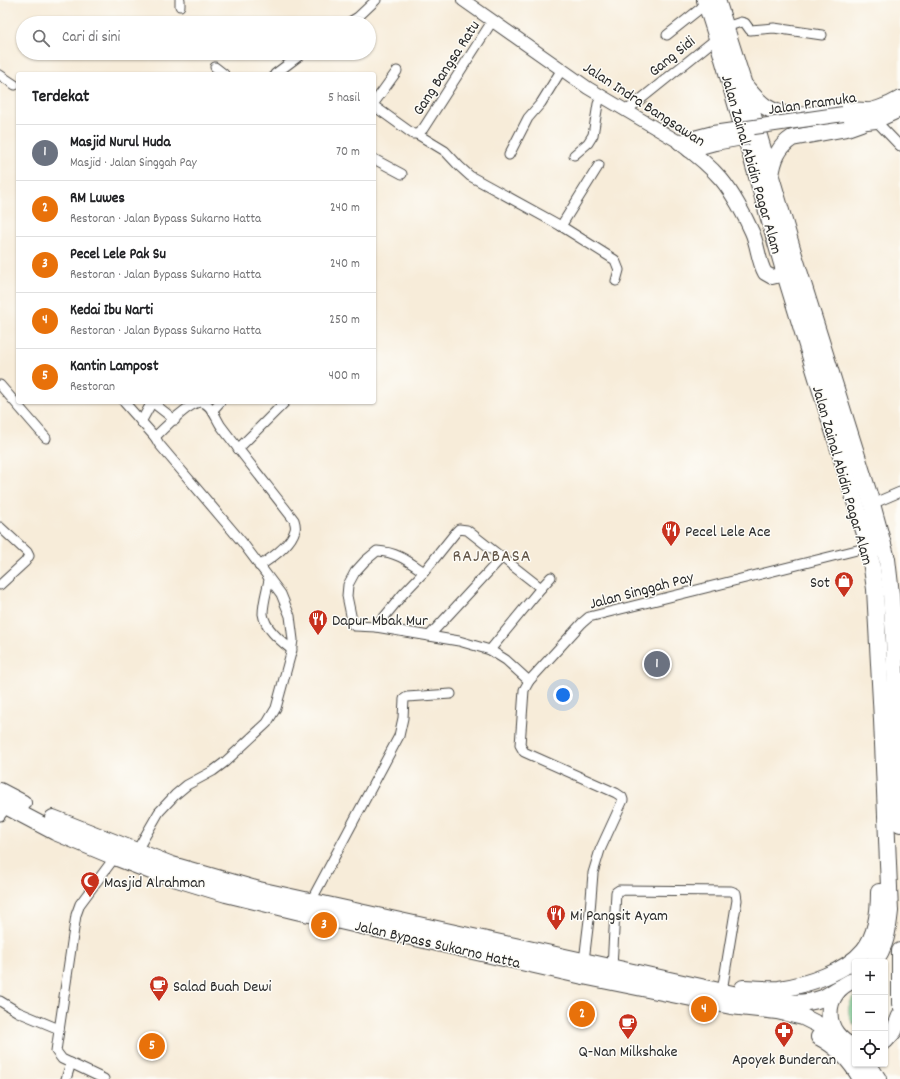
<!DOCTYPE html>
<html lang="id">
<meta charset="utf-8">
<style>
body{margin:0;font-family:Dekko,sans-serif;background:#f6f6f6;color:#202124}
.controls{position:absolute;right:12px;bottom:12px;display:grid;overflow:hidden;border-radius:4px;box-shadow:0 1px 3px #0004}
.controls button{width:36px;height:36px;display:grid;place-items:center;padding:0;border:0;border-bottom:1px solid #e0e0e0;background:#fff;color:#202124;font:20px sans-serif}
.you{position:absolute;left:563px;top:695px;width:14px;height:14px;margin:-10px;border:3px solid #fff;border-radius:50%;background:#1a73e8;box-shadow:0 0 0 6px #1a73e833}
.badge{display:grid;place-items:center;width:26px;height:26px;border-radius:50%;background:#0f766e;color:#fff;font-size:13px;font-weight:700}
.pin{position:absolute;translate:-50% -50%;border:2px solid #fff;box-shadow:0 1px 4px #0006}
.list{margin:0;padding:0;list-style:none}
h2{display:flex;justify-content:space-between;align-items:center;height:52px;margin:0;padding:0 16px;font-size:17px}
h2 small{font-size:13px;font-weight:400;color:#757577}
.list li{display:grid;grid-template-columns:26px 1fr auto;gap:12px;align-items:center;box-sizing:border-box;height:56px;padding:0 16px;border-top:1px solid #e0e0e0}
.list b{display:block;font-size:15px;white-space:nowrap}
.list p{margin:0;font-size:13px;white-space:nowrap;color:#757577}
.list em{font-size:13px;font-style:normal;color:#757577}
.icon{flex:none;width:22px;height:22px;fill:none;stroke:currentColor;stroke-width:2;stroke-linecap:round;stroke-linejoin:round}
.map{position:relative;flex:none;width:900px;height:1079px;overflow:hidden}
.search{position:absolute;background:#fff;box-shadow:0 1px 3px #0004;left:16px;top:16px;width:360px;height:44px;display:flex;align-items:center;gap:10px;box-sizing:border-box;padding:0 14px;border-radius:22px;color:#757577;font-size:15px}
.panel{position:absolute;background:#fff;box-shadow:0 1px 3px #0004;left:16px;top:72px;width:360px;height:332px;border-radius:4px}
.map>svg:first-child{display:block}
.green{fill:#7cd195;stroke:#547e60}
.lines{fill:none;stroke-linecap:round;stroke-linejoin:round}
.street-casing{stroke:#4a4845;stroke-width:11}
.secondary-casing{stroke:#4a4845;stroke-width:14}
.primary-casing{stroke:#4a4845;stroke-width:16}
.highway-casing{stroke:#4a4845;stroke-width:18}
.street{stroke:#fff;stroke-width:9}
.secondary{stroke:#fff;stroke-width:12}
.primary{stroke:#fff;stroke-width:14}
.highway{stroke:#fff;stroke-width:16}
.primary-bridge-casing{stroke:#4a4845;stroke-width:16;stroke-linecap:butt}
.primary-bridge{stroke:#fff;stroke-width:14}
.labels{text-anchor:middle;stroke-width:3;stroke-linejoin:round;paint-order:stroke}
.street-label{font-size:16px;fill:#2b2b2b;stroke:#fdfcf7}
.poi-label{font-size:16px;fill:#2b2b2b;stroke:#fdfcf7;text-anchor:start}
.quarter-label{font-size:18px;letter-spacing:1px;fill:#645749;stroke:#fdfcf7}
</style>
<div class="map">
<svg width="900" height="1079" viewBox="0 0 900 1079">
<rect width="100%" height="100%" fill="#fdfcf7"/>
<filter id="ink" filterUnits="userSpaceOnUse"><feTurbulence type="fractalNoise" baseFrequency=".025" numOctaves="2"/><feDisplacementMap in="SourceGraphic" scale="8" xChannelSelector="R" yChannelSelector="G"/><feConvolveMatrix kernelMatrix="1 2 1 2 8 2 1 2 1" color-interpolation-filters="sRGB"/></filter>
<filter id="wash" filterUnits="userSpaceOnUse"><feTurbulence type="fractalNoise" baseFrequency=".012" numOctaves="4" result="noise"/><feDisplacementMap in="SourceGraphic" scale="16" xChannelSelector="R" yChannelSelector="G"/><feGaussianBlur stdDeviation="0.9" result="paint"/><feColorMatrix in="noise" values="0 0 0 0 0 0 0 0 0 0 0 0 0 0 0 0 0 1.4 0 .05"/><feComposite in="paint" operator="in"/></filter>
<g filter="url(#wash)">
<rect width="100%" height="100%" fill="#f7ecd9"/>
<path class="green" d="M855,996V1026C847,1016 846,1005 855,996Z"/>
</g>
<g filter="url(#ink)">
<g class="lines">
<g class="street-casing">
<g id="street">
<path d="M180,0V6"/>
<path d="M348,23L358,17L376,0"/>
<path d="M726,27L741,22L745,23L750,30L774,28L822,35"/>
<path d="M667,35L706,4"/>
<path d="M215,67L224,74"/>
<path d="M275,74L303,53"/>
<path d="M0,75L15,85"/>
<path d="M374,103L397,71"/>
<path d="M374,106L413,134H417L423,129L493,20"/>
<path d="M626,111L717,38"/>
<path d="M876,121L900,146"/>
<path d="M417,134L445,151L459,166L470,176L561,226L615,260L619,270L616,281"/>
<path d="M509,155L528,118L541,103L562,69"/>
<path d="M574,155L588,143L593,135L598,104L602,95"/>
<path d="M374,159L402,174"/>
<path d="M561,226L599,165"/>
<path d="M0,385L46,438"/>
<path d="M124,402L155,437L159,444L242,542L281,594L290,616L293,640L291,653L276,708L267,723L225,762L213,771L187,785L175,795L159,812L136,852"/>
<path d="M152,402L175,420"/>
<path d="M212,411L220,402"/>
<path d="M141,422L152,402"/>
<path d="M155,437C164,428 189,403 200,402C211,402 216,419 221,426C245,458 270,489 294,520C295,523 296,527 295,530C291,545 272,558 259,566"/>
<path d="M238,449L285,402"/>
<path d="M872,504L900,492"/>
<path d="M0,527L27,552L29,556L25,562L0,585"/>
<path d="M424,572C408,561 397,552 377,551L365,561L355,572L348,585L347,596L353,625L355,626L376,627L459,641L490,650L506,660L529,681"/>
<path d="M269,580C267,590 263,603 263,614C265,629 281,641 292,650"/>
<path d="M541,588L551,577"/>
<path d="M376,627L403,594L424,572L456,532L459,529L467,530L541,588L490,650"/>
<path d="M429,636L503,556"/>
<path d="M0,816L7,807"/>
<path d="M311,901L399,736L403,718L404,699L407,697L451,694"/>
<path d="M584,961L590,911L593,873L600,850L623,800L622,797L616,793L524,752L520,745L524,690L529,681L582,623L589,617L869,547"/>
<path d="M612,968L616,892L619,890L731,891L736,893L737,900L722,991"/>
<path d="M0,1001L18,1012L59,1029"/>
<path d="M66,1079L71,1063"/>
<path d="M104,1079L62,1059L56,1051L76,915L80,904L115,857"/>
</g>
</g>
<g class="secondary-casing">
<path id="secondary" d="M463,0L588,88L679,142"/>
</g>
<g class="primary-casing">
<g id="primary">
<path d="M856,113C873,110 885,107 900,98"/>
<path d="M850,124L876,121L900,110"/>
<path d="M679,142C694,153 709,165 721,179C732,192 745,216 752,232C758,245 758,261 765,273L772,277L785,274"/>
<path d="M679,142L713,133"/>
<path d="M689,150L715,143"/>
</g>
</g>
<g class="highway-casing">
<g id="highway">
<path d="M705,0L717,38L785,274L869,547L875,589L882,720L890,911C888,929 886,947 874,962"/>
<path d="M717,0L744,85L794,255L872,504L887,559L891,594L894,638L900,824"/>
<path d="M746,87C752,94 758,102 766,107C791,123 821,112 847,110C853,110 860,111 866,111"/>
<path d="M771,176C773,160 778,147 792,138L847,128L861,123"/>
<path d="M0,791L23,803"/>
<path d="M0,803L55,832L115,857L151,871L226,894L296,911L583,976L731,1006L777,1011L803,1017L823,1027L839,1037"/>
<path d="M53,818L172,865L259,890L751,998C774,1001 800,1007 823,998C829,995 834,991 840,988"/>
<path d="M855,980C821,991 821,1035 855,1047"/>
<path d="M743,988C755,988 768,990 779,989C807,985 846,972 864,950C877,934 879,911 879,892"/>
<path d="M900,1004V951"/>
<path d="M819,1037C838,1047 851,1061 861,1079"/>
<path d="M885,1041L894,1031L900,1016"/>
<path d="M868,1064L878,1079"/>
</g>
</g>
<use href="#street" class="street"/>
<use href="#secondary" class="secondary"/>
<use href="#primary" class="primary"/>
<use href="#highway" class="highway"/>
<g class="primary-bridge-casing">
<g id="primary-bridge">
<path d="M713,133L843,114"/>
<path d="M715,143L748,137"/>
</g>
</g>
<use href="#primary-bridge" class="primary-bridge"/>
</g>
</g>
<defs>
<g id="restaurant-pin" transform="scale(1)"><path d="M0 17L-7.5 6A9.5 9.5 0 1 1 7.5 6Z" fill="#c8321e" stroke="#fdfcf7"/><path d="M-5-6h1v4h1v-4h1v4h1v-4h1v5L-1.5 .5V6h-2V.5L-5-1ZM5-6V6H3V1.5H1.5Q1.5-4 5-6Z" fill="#fff"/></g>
<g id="shop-pin" transform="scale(1)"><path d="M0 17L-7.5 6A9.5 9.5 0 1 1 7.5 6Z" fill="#c8321e" stroke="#fdfcf7"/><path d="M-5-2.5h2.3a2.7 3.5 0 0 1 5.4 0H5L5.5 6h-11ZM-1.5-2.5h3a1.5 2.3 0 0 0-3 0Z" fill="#fff"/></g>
<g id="mosque-pin" transform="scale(1)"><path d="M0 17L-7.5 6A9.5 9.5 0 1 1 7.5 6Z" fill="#c8321e" stroke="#fdfcf7"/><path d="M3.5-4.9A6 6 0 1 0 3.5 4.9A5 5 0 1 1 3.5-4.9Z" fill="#fff"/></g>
<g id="cafe-pin" transform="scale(1)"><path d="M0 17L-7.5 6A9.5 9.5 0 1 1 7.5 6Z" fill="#c8321e" stroke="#fdfcf7"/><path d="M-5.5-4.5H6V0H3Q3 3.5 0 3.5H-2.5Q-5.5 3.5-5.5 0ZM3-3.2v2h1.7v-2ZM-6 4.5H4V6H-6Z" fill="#fff"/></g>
<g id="pharmacy-pin" transform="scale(1)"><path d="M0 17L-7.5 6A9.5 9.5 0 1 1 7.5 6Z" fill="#c8321e" stroke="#fdfcf7"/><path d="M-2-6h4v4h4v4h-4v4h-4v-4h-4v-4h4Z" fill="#fff"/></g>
</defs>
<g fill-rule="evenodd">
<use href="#restaurant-pin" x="671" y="530"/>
<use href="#shop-pin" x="844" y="581"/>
<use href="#restaurant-pin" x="318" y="619"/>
<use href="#mosque-pin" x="90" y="881"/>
<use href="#restaurant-pin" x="556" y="914"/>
<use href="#cafe-pin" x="159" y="985"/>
<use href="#cafe-pin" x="628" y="1023"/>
<use href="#pharmacy-pin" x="784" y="1031"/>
</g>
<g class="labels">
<g class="street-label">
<text transform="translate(671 55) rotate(-39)" y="6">Gang Sidi</text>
<text transform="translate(445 67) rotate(-57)" y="6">Gang Bangsa Ratu</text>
<text transform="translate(812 102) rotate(-8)" y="6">Jalan Pramuka</text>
<text transform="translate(645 103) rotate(33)" y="6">Jalan Indra Bangsawan</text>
<text transform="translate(753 164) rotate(74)" y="6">Jalan Zainal Abidin Pagar Alam</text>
<text transform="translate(844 475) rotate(74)" y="6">Jalan Zainal Abidin Pagar Alam</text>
<text transform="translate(641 589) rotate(-15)" y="6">Jalan Singgah Pay</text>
<text transform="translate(438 943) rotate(13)" y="6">Jalan Bypass Sukarno Hatta</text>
</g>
<g class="poi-label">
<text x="685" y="536">Pecel Lele Ace</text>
<text x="830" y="587" text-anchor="end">Sot</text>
<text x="332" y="625">Dapur Mbak Mur</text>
<text x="104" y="887">Masjid Alrahman</text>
<text x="570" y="920">Mi Pangsit Ayam</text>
<text x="173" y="991">Salad Buah Dewi</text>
<text x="628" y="1056" text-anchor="middle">Q-Nan Milkshake</text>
<text x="784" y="1064" text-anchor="middle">Apoyek Bunderan</text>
</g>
<g class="quarter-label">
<text x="492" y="561">RAJABASA</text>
</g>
</g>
</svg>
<div class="controls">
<button>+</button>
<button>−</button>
<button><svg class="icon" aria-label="locate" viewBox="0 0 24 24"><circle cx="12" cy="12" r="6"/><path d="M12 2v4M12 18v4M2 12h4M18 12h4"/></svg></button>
</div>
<div class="you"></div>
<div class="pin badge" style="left:657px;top:664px;background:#6b7280">1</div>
<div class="pin badge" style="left:582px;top:1014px;background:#e8710a">2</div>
<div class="pin badge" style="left:324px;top:925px;background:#e8710a">3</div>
<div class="pin badge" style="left:704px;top:1009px;background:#e8710a">4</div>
<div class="pin badge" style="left:152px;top:1046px;background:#e8710a">5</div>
<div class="search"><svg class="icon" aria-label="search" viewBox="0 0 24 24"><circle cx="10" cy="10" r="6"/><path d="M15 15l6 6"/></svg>Cari di sini</div>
<section class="panel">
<h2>Terdekat<small>5 hasil</small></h2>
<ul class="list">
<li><span class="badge" style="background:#6b7280">1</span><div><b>Masjid Nurul Huda</b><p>Masjid · Jalan Singgah Pay</p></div><em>70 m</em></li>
<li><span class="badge" style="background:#e8710a">2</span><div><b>RM Luwes</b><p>Restoran · Jalan Bypass Sukarno Hatta</p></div><em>240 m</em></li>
<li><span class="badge" style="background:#e8710a">3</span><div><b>Pecel Lele Pak Su</b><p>Restoran · Jalan Bypass Sukarno Hatta</p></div><em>240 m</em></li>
<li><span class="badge" style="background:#e8710a">4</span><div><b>Kedai Ibu Narti</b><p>Restoran · Jalan Bypass Sukarno Hatta</p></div><em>250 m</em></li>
<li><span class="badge" style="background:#e8710a">5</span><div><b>Kantin Lampost</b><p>Restoran</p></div><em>400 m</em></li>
</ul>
</section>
</div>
